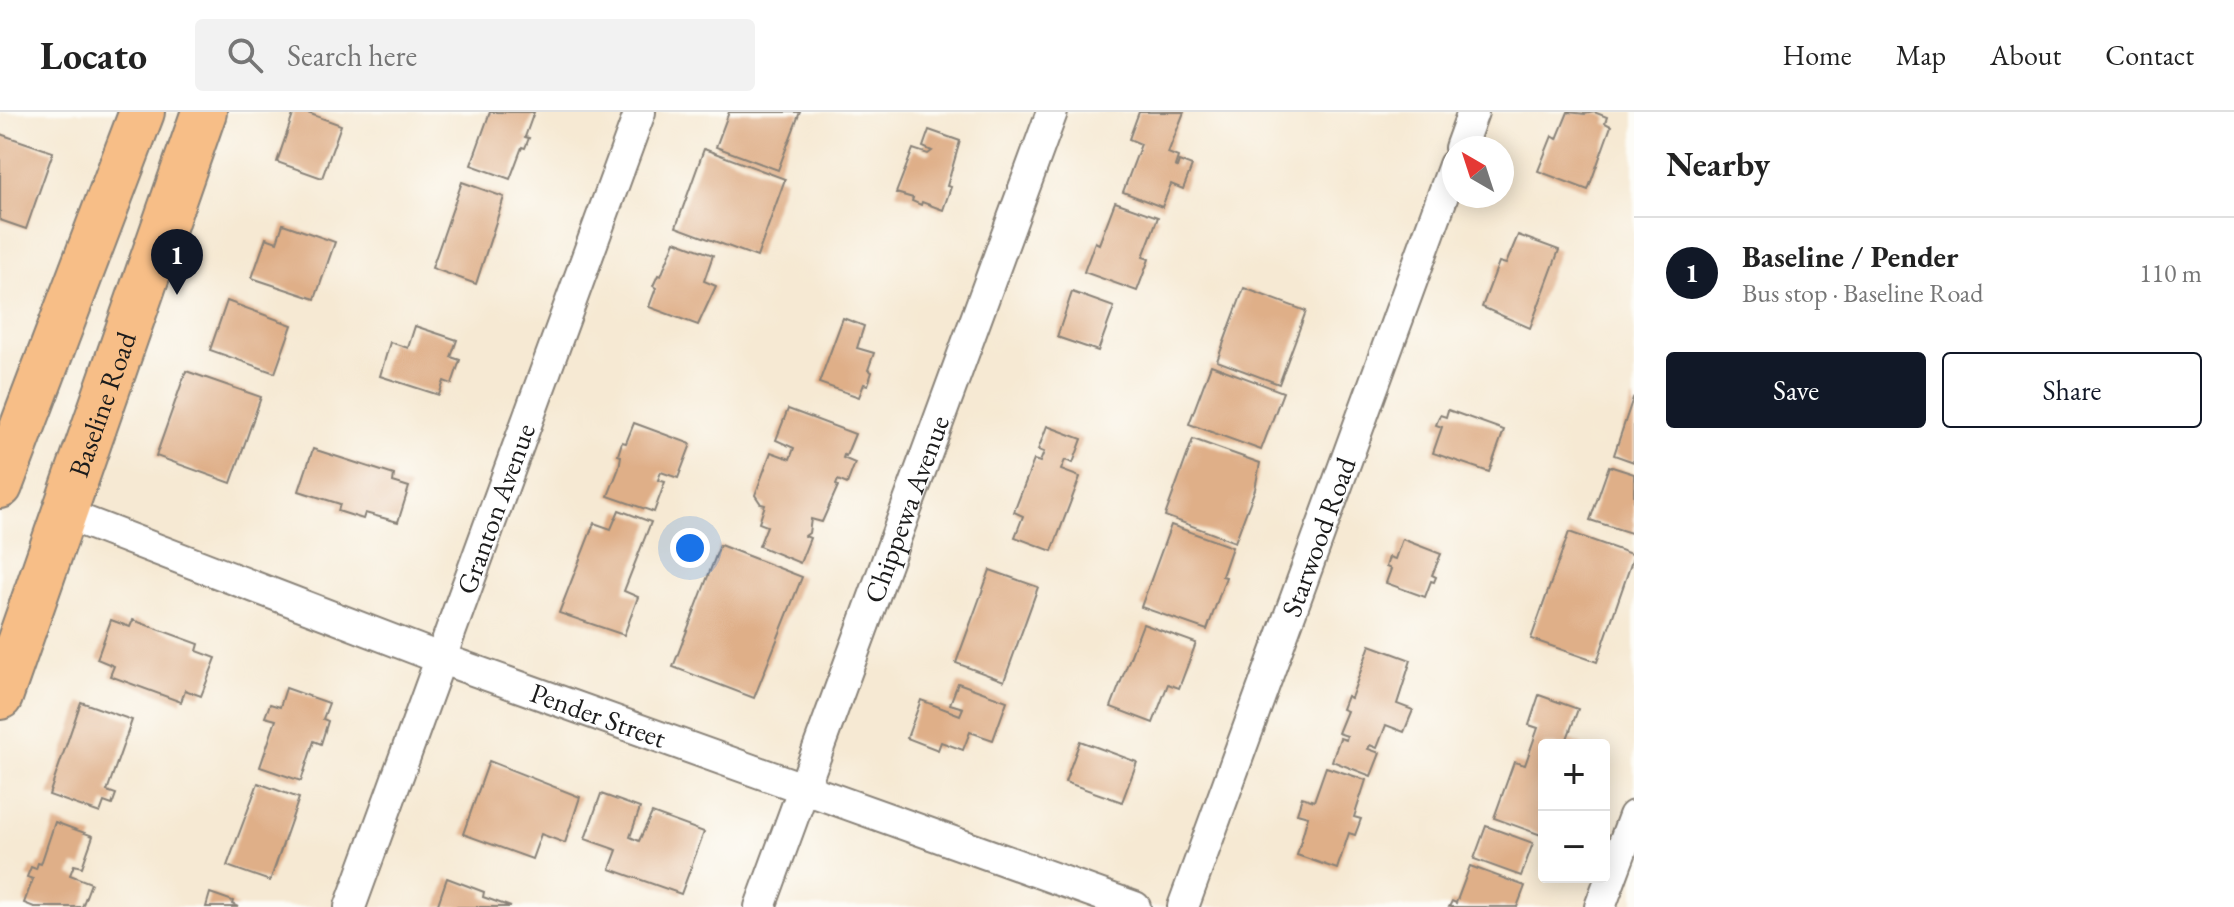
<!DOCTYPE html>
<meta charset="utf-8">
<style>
body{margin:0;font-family:"EB Garamond",serif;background:#f2f2f2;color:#222}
.controls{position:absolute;right:24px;bottom:24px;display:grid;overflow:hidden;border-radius:8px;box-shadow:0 4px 20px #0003}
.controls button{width:72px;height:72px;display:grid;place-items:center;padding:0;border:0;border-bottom:2px solid #e0e0e0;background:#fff;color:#222;font:40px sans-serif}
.compass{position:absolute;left:1442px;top:24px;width:72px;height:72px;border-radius:50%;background:#fff;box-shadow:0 4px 20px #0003;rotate:321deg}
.you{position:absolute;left:690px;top:436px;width:28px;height:28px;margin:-20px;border:6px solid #fff;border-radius:50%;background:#1a73e8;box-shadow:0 0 0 12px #1a73e833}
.badge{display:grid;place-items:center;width:52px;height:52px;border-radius:50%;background:#111827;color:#fff;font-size:26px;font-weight:700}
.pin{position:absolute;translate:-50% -66px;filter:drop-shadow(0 2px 4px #0008)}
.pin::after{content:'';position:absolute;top:42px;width:28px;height:24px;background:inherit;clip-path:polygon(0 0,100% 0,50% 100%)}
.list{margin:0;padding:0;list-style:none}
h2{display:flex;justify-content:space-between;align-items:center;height:104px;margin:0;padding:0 32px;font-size:34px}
h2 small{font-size:26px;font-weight:400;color:#767676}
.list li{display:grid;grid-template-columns:52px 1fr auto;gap:24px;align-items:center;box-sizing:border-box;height:112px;padding:0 32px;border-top:2px solid #e0e0e0}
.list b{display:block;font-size:30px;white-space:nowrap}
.list p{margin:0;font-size:26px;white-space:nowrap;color:#767676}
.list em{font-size:26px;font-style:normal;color:#767676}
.actions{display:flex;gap:16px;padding:24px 32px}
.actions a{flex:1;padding:18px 0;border:2px solid #111827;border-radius:8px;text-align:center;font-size:28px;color:#111827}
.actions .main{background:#111827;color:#fff}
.icon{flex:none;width:44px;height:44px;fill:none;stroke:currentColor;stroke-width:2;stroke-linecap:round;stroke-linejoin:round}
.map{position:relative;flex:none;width:1634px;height:795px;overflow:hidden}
header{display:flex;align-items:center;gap:48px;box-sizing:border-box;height:112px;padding:0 40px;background:#fff;border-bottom:2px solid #e0e0e0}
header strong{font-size:38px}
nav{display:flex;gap:44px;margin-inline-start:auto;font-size:28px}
.search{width:560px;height:72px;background:#f2f2f2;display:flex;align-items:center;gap:20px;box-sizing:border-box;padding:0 28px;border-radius:8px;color:#767676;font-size:30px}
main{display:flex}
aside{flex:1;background:#fff}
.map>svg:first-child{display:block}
.building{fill:#dfaf88}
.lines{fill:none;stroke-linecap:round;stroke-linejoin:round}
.minor-casing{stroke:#898278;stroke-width:34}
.primary-casing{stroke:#898278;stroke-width:48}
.minor{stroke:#fff;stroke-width:30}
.primary{stroke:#f7be87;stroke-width:44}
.labels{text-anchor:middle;stroke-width:8;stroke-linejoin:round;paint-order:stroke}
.street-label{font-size:28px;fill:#1c1c1c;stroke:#fdfcf7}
</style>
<header>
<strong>Locato</strong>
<div class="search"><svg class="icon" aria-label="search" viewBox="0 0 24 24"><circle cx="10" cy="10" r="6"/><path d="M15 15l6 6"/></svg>Search here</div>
<nav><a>Home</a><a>Map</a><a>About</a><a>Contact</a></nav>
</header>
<main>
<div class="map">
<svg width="1634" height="795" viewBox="0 0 1634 795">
<rect width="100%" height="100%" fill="#fdfcf7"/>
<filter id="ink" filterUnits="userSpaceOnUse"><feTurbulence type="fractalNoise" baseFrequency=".0125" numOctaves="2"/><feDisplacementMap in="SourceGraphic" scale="16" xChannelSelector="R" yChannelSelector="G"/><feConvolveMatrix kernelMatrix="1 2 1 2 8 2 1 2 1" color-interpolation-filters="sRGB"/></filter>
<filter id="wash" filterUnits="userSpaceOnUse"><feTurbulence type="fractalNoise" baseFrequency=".006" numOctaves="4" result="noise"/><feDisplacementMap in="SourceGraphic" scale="32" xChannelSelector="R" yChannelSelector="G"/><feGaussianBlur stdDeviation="1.8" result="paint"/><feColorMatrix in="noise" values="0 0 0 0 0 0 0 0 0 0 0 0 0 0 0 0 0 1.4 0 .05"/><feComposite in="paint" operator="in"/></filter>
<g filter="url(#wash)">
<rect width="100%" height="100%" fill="#f6e9d3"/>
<g id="blocks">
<g class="building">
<path d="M294,0H305L341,13L322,66L277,50Z"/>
<path d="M490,0H534L525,25L529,26L525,36L522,35L510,67L471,53Z"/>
<path d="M729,0H800L778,58L716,35Z"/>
<path d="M1139,0H1184L1168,41L1178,45L1175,54L1177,55L1179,49L1192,54L1183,77L1171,72L1162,95L1123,80L1141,32L1129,27Z"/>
<path d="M1568,0L1585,2L1594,0L1607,5L1605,11L1611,14L1588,78L1538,59L1552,24L1557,27Z"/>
<path d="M929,18L960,29L947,74L951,75L943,98L922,90L921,93L912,89L913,86L896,81L913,37L928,42L932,39L923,35Z"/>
<path d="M0,22L53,40L26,117L0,108Z"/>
<path d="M704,37L785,67L757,145L676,115Z"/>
<path d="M462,70L504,85L476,172L432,156Z"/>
<path d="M1115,90L1158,105L1143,145L1149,147L1137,179L1084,160L1095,130L1099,132Z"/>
<path d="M283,112L335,130L315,187L252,166L266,126L277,130Z"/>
<path d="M1518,123L1559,138L1530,216L1482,195L1499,150L1506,152Z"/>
<path d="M675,129L713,143L704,169L716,174L698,213L649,195L656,176L653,174L658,163L661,164Z"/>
<path d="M1244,176L1306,199L1279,272L1217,249Z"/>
<path d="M1072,180L1114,195L1098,239L1057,225Z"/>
<path d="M227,189L292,213L275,261L210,238Z"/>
<path d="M843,206L864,214L857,236L874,241L868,258L872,260L868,273L864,272L859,285L819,271Z"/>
<path d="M415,214L457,228L451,245L460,248L452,272L444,269L439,283L380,264L390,230L408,236Z"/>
<path d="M1211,253L1283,280L1261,338L1189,312Z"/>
<path d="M186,259L261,285L231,371L156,344Z"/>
<path d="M1633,286L1634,287V350L1614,343Z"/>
<path d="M788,297L855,322L846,344L844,343L843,346L855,351L847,372L838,368L836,373L838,374L822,410L811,407L809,421L805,424L810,426L800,451L759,434L767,414L759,411L765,393L761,392L755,383L771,340L790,347L794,336L776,328Z"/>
<path d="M1448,298L1504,318L1489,360L1433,341L1442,315L1436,313L1440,303L1446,305Z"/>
<path d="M634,311L691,332L678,366L661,360L658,368L665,370L654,400L608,384L619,356L621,344L618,343L622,330L626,331Z"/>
<path d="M1047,314L1082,327L1073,351L1065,348L1061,358L1080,365L1052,439L1015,425L1023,404L1014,400L1034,348L1040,350L1044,340L1038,338Z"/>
<path d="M1193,327L1260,351L1255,377L1235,430L1165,404Z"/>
<path d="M313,337L394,363L393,370L409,375L398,410L365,401L363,407L338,399L340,392L299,379Z"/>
<path d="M1609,354L1634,362V422L1590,408Z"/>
<path d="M619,398L651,410L624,479L638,485L624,523L559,501L594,411L611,417Z"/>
<path d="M1171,413L1232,435L1222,464L1226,465L1207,518L1141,495Z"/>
<path d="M1569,420L1634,443L1597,550L1531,527Z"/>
<path d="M1402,427L1441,442L1432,463L1436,465L1434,470L1431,469L1425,485L1386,471L1391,457L1386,455L1389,445L1395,447Z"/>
<path d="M720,433L802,465L754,586L673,555Z"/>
<path d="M990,458L1038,475L1004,569L956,551Z"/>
<path d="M111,508L130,515L133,508L199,532L197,539L216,546L201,584L185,578L181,590L110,564L114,554L97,547Z"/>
<path d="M1143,512L1196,531L1179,576L1168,572L1153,611L1111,595Z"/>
<path d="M1370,533L1411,548L1397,592L1413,598L1404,620L1386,613L1377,636L1370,633L1368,637L1380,641L1371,664L1332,649L1340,626L1346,628L1347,624L1338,621L1347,599L1342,597L1347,584L1351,586Z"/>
<path d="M958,571L1007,589L993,628L970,620L963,638L941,630L938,638L907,626L921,588L960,603L963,596L950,592Z"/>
<path d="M286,576L329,591L323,607L328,609L321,632L314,629L301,669L260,655L276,608L265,605L270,592L280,595Z"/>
<path d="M1539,583L1578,597L1567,627L1583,633H1544V724L1494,706L1514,650L1525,653L1538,616L1529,613Z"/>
<path d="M81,590L132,608L107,679L116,682L112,693L104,690L100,701L49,683Z"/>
<path d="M1080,629L1137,650L1122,690L1065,670Z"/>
<path d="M489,649L580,685L565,731L541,722L532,747L463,722Z"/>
<path d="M1326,655L1366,668L1354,705L1361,707L1355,723L1349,721L1337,757L1297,743L1308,704L1297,701L1302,685L1314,689Z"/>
<path d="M258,671L299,686L270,769L227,754Z"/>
<path d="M601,682L640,696L630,725L639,729L652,701L704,720L681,782L610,757L617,738L585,727Z"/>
<path d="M55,710L93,724L82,755L74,753L70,763L91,771L82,795H34L24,791L33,767L27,765L31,755L36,757L38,751L41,752Z"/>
<path d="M1486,714L1533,731L1521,764L1474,747Z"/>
<path d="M1470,754L1525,774L1517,795H1449L1452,789L1456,791Z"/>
<path d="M447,766L484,780L483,785L511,795H437Z"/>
<path d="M210,781L233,789L232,792L238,795H206Z"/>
</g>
</g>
</g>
<g filter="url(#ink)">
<use href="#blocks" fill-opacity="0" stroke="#898278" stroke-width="2"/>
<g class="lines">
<g class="minor-casing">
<g id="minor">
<path d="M1460,36L1473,0"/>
<path id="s1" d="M65,402L442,547L1135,795"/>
<path id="s2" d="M350,795L640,0"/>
<path id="s3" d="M760,795L1052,0"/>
<path id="s4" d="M1183,795L1454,53"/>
<path d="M1600,795L1634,704"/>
</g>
</g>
<g class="primary-casing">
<g id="primary">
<path d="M0,374L142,0"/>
<path id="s5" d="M0,585L204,0"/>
</g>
</g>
<use href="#minor" class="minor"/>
<use href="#primary" class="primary"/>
</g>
</g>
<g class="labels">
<g class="street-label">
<text dy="10" stroke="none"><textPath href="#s5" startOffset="310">Baseline Road</textPath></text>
<text dy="10" stroke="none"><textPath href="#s3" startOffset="424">Chippewa Avenue</textPath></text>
<text dy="10" stroke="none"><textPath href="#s2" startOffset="424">Granton Avenue</textPath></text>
<text dy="10" stroke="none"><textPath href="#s4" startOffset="394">Starwood Road</textPath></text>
<text dy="10" stroke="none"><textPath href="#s1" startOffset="570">Pender Street</textPath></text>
</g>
</g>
</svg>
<div class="controls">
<button>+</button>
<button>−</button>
</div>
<svg class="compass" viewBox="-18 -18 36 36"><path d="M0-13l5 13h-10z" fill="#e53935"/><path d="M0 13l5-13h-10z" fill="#767676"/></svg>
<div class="you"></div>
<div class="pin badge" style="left:177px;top:183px">1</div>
</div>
<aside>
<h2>Nearby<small></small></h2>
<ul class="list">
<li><span class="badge">1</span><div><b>Baseline / Pender</b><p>Bus stop · Baseline Road</p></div><em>110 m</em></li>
</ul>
<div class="actions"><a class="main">Save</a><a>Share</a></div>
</aside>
</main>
